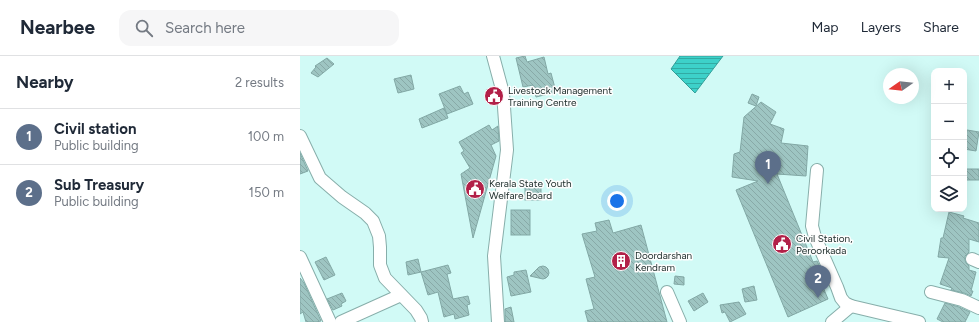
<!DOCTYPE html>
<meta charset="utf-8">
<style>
body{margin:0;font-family:Figtree,sans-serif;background:#f6f6f7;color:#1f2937}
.controls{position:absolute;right:12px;top:12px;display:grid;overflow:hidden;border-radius:8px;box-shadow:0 4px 16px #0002}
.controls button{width:36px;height:36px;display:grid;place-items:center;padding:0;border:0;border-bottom:1px solid #e0e1e3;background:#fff;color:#1f2937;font:20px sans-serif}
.compass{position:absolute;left:583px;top:12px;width:36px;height:36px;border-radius:50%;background:#fff;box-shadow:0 4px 16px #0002;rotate:256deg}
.you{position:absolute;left:317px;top:145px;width:14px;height:14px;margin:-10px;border:3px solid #fff;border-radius:50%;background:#1a73e8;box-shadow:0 0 0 6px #1a73e833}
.badge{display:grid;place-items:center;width:26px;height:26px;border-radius:50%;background:#db2777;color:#fff;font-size:13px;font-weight:700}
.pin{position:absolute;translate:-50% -33px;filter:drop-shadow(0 1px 2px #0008)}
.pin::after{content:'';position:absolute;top:21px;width:14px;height:12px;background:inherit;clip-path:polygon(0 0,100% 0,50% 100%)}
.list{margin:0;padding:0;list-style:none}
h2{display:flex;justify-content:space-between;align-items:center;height:52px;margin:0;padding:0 16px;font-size:17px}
h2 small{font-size:13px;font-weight:400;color:#747a83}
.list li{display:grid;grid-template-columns:26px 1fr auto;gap:12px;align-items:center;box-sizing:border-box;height:56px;padding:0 16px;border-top:1px solid #e0e1e3}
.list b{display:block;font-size:15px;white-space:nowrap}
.list p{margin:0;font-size:13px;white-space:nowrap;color:#747a83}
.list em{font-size:13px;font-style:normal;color:#747a83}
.icon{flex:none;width:22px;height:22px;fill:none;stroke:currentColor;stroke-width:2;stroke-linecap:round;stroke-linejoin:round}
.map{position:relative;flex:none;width:679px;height:266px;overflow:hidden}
header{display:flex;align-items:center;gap:24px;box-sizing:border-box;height:56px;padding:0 20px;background:#fff;border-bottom:1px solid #e0e1e3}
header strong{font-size:19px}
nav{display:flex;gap:22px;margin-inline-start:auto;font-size:14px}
.search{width:280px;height:36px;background:#f6f6f7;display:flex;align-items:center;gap:10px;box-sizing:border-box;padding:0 14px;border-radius:12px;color:#747a83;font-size:15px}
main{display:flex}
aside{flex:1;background:#fff}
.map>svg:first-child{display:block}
.water{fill:url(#water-rules);stroke:#329f99}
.building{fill:url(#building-back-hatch);stroke:#82a8a5}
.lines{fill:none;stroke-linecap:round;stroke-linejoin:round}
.minor-casing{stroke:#87aeaa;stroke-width:14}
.minor{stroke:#fff;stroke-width:12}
.labels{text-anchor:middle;stroke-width:3;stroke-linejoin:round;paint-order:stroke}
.poi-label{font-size:10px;fill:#1a2a28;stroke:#fdfdfd;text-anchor:start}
</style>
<header>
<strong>Nearbee</strong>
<div class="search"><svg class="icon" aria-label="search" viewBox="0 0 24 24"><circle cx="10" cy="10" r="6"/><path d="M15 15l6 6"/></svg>Search here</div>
<nav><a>Map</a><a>Layers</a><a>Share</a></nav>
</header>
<main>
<aside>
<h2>Nearby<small>2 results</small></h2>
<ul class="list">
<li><span class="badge" style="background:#5c6f8a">1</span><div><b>Civil station</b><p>Public building</p></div><em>100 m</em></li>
<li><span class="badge" style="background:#5c6f8a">2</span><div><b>Sub Treasury</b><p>Public building</p></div><em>150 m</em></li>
</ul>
</aside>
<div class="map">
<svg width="679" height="266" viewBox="0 0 679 266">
<defs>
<pattern id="water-rules" width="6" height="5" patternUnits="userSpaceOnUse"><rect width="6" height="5" fill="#3dd1c9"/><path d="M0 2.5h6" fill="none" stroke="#32aaa3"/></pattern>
<pattern id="building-back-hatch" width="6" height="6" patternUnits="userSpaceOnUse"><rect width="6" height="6" fill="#9ec5c2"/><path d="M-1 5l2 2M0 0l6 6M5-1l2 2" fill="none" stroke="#88a9a7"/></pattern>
</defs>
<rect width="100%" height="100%" fill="#d1faf6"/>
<path class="water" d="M380,0H423L395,37L371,13Z"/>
<g class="building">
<path d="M225,0L227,6L244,1L248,18L251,17L256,36L236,41L233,29L223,31L216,2Z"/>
<path d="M27,2L34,8L18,21L11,17L16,11L15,10Z"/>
<path d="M111,19L114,33L98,37L94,23Z"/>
<path d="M160,30L164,38L168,36L173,48L147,58L139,38Z"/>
<path d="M452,38L459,41L456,50L448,47Z"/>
<path d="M461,46L476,56L470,68L484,73L481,87L508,90L506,120L477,118L513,206L517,205L522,215L517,217L528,243L488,261L436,134L458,125L432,121L434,98L440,96L444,61Z"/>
<path d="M144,52L148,62L122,72L119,63Z"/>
<path d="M189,69L192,74L198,70L199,85L191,89L196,100L173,182L161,118L170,112L161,97L164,95L159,86Z"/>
<path d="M667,74L679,76L676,95L664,93Z"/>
<path d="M0,97L8,115L0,118Z"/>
<rect x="664" y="113" width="15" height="11"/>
<rect x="225" y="127" width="16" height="17"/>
<rect x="211" y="154" width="19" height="25"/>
<path d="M649,156L664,160L663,162L679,167V186L669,183V196L665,200V204L666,207L669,210V214L676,216L671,235H673L671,240L664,237L651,234L652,232L640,228L649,202L638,201L641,182H643Z"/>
<path d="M309,164L313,177L341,169L367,266H288L285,255L294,253L286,223L295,221L282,178L297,175L295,167Z"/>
<path d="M26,201L35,219L24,224L15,206Z"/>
<path d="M118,203L121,216L108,219L106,206Z"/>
<path d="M148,209L151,217L147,218L153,243L168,240L170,248L167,249L169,259L155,263L154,258L144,261L138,236L128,239L121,216Z"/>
<path d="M243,210L246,211L248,213L249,217L248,220L246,222L243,223L230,220L239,211Z"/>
<path d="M226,214L231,236L211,240L207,221L214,219V216Z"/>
<path d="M375,220L384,221V229L374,228Z"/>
<path d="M0,222L4,227L21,265L16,266H6L3,256L0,258Z"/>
<path d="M454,230L457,244L445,246L442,233Z"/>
<path d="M42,237L46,245L41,248L42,250L33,254L27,243Z"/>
<path d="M403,237L408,246L394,255L388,245Z"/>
<path d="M439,246L446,258L430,266L425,256L422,257L420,249Z"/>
<path d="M645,247L659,251L670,256L665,266H643L637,263Z"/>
<path d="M211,251L214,266H205V253Z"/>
</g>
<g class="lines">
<g class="minor-casing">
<g id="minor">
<path d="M193,0L203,37L207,94L194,200L198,266"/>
<path d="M0,80L20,122L42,141L65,157L73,165L79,180L80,191V209L85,222L116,254L121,262L122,266"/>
<path d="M517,114L512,170L515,181L537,231L541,242L545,247L551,250L619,266"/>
<path d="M0,201L30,266"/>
<path d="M672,203L679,206"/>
<path d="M367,236L380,266"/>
<path d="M631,236L662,244L679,252"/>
<path d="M41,266L101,239"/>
<path d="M532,266L551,250"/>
</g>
</g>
<use href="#minor" class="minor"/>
</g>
<defs>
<g id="civic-disc" transform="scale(1)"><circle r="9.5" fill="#b22048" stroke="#fdfdfd"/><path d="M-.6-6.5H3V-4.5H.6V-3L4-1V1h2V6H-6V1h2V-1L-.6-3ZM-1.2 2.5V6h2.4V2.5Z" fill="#fff"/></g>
<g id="building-disc" transform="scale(1)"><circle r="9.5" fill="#b22048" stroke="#fdfdfd"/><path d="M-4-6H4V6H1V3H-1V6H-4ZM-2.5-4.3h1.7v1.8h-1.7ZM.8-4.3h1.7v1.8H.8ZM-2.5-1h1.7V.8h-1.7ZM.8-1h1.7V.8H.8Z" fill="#fff"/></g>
</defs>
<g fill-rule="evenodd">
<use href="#civic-disc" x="194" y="40"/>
<use href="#civic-disc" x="175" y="133"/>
<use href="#civic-disc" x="482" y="188"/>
<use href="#building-disc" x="321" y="205"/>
</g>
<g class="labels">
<g class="poi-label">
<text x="208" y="38">Livestock Management<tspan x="208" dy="12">Training Centre</tspan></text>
<text x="189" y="131">Kerala State Youth<tspan x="189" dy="12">Welfare Board</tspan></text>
<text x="496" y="186">Civil Station,<tspan x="496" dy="12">Peroorkada</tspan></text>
<text x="335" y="203">Doordarshan<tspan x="335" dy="12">Kendram</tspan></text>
</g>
</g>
</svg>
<div class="controls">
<button>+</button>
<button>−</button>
<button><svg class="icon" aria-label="locate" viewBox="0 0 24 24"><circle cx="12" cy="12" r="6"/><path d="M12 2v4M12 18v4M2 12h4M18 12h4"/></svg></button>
<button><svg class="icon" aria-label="layers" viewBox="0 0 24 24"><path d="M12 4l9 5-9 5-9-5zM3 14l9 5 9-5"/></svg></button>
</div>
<svg class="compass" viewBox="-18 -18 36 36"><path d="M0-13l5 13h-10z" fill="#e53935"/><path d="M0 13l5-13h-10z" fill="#747a83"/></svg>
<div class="you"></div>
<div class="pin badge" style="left:468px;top:128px;background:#5c6f8a">1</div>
<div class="pin badge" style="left:518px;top:242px;background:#5c6f8a">2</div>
</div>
</main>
